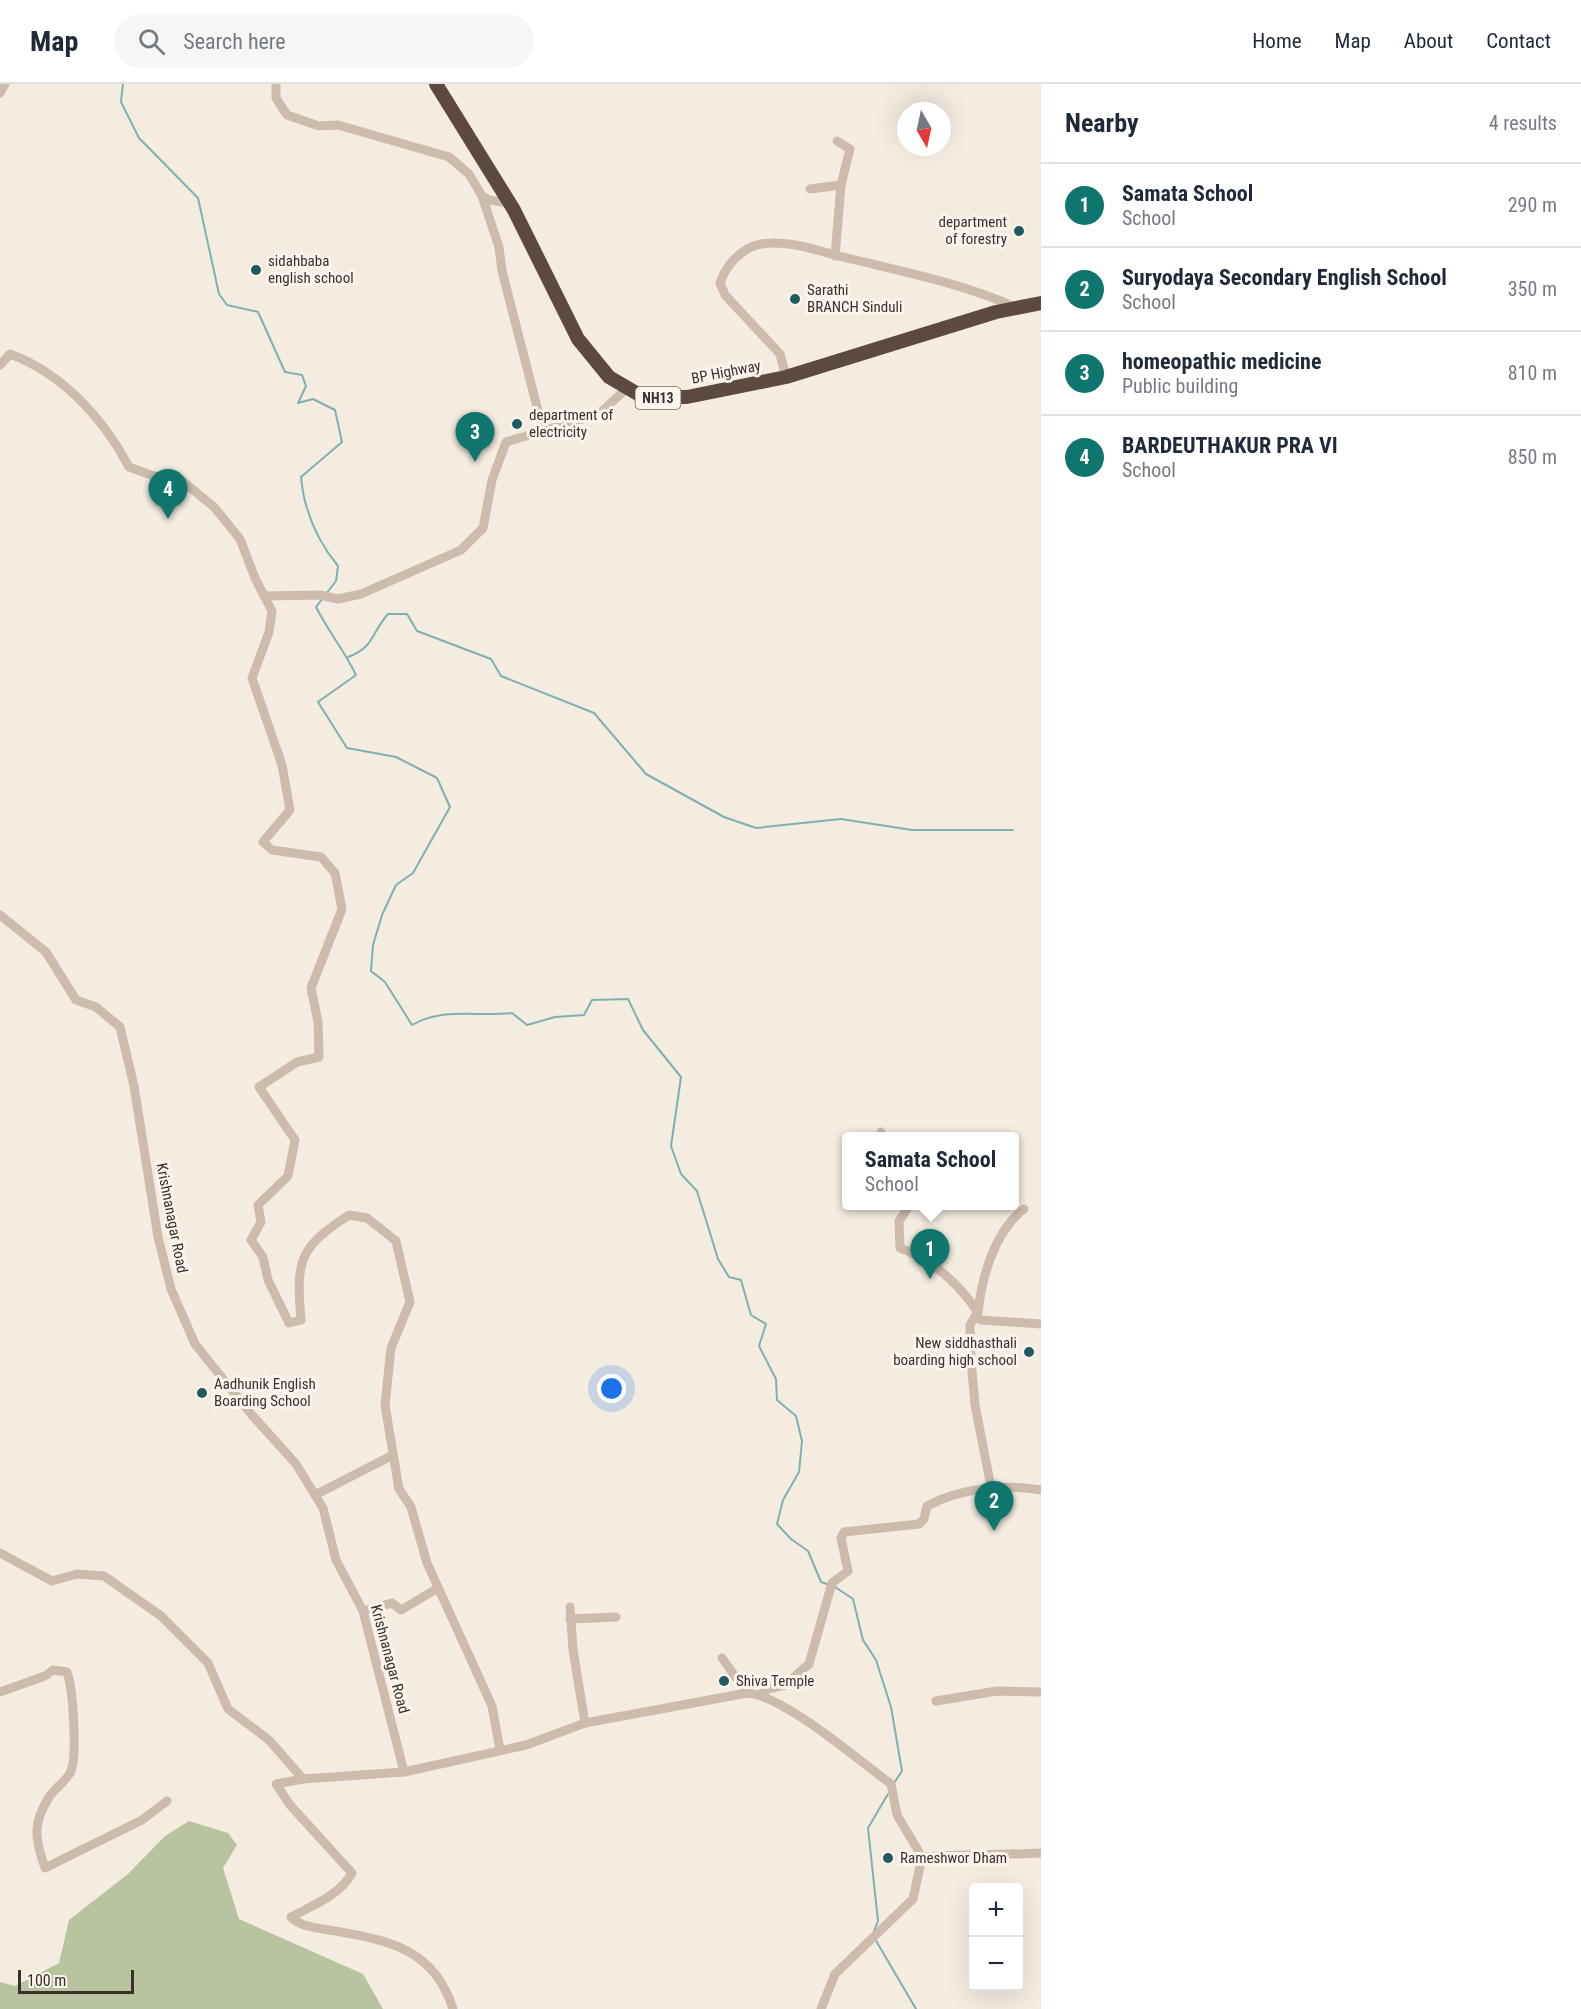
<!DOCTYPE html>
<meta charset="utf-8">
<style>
body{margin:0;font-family:"Roboto Condensed",sans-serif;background:#f6f6f7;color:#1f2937}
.controls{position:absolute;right:18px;bottom:18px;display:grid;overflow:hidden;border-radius:6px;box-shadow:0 6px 24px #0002}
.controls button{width:54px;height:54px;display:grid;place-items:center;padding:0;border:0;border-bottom:2px solid #e0e1e3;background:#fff;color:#1f2937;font:30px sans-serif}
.compass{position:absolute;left:897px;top:18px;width:54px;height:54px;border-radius:50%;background:#fff;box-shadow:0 6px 24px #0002;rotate:171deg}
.scale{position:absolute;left:18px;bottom:15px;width:116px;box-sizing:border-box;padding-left:6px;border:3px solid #3b302b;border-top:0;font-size:16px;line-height:21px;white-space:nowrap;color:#3b302b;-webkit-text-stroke:4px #fbf5ee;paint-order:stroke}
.you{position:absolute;left:612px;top:1305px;width:21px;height:21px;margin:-15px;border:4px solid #fff;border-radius:50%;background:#1a73e8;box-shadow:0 0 0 9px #1a73e833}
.badge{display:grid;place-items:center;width:39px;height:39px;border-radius:50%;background:#0f766e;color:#fff;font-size:20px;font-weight:700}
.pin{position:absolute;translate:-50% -50px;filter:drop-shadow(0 2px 3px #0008)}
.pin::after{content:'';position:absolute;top:32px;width:21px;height:18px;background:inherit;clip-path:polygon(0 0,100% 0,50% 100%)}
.popup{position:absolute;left:842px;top:1048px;width:177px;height:78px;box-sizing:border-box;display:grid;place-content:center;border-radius:6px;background:#fff;filter:drop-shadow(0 2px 4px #0005);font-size:20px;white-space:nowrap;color:#747a83}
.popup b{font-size:22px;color:#1f2937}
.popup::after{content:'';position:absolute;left:50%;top:100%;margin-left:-12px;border:12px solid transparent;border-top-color:#fff}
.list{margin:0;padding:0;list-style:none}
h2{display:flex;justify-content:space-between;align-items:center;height:78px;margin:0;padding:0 24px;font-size:26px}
h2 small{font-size:20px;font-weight:400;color:#747a83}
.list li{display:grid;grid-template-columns:39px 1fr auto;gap:18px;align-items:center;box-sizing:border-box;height:84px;padding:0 24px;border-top:2px solid #e0e1e3}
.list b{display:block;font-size:22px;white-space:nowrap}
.list p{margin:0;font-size:20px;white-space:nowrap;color:#747a83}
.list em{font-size:20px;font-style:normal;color:#747a83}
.icon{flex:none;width:33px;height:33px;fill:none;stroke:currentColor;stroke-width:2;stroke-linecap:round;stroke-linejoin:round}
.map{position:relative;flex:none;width:1041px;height:1925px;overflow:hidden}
header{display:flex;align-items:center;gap:36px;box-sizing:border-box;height:84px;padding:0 30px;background:#fff;border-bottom:2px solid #e0e1e3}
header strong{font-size:28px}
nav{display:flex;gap:33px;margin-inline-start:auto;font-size:21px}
.search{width:420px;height:54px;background:#f6f6f7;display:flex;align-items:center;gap:15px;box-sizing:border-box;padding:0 21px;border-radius:33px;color:#747a83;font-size:22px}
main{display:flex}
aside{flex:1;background:#fff}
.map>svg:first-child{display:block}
.green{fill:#b8c4a0}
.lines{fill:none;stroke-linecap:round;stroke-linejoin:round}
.stream{stroke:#7fb0b2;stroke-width:2}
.minor{stroke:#cdbbac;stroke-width:9}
.highway{stroke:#5c4a42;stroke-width:14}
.poi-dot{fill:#1f5a5e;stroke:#fbf5ee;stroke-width:2}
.labels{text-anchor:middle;stroke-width:6;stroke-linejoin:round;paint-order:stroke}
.shield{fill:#fbf5ee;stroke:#756b66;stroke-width:1.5}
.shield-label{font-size:14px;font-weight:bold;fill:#3b302b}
.poi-label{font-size:15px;fill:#3b302b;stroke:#fbf5ee;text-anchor:start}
.street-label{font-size:15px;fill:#3b302b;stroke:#fbf5ee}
</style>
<header>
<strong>Map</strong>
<div class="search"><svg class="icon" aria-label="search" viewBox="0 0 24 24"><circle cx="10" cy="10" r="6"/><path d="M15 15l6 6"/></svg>Search here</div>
<nav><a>Home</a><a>Map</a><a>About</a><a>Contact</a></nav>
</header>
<main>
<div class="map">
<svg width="1041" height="1925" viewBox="0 0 1041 1925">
<rect width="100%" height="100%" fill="#f4ebe1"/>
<path class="green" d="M189,1737L228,1749L237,1761L223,1784L239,1835L363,1890L383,1925H0V1898L15,1902L59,1879L69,1836L128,1790L165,1752Z"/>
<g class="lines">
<g class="stream">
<path d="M123,0L121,18L139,54L198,114L219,210L227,221L258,228L285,288L302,291L306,302L298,319L313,315L335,326L342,358L301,393C304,427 316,455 338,482L336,497L326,510"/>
<path d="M323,514L316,523C328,547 344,566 356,591L318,618L347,664L396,673L437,694L450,723L413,789L396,801L382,831L373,861L371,887L385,898L412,941C442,923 479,933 512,929L527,941L555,933L584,931L592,916L628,915L643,946L681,993L671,1062L681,1090L697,1107L718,1175L729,1193L741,1196L751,1231L766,1240L759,1262L776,1295L777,1316L796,1332L802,1357L799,1388L783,1416L777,1440L791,1455L808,1467L821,1498L830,1501"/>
<path d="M348,573C375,563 371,549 388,530H407L417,547L491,575L501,592L594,629L646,690L724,733L756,744L841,735L912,746H1013"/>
<path d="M835,1503L853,1515L863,1556L876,1576L891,1623L902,1687L894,1699"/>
<path d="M874,1847L878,1837L868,1744L888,1710"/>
<path d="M875,1855L916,1925"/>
</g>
<g class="minor">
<path d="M276,0V14L287,31L319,42L338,41L449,73L469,90L482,112L489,116L509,119"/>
<path d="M0,9L5,0"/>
<path d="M810,105L841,101"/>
<path d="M482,112L499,163L502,187L543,346"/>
<path d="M835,172L841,101L850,65L837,57"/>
<path d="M0,281L10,270C62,289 104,335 129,383L154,392L181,396L214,423L240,455L255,494L272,527L269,548L252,594L282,681L290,726L263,758L272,766L321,773L335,789L342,825L311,904L318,938L319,973L297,978L259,1003L295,1056L288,1092L258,1121L261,1138L251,1156L263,1173L268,1196L289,1239L301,1236C296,1177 298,1164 349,1131L367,1134L396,1157L410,1218L391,1264L385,1321L399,1405L411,1423L427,1479L492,1622L500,1666"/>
<path d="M786,293L780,270L725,211L720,199C726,181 741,164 761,160C791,155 819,168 847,174C904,188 961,199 1015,223"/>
<path d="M264,512L320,511L338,515L361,510L461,466L483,444L492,396L506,358L599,330L626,305"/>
<path d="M0,831L46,868L76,916L96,923L120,943L134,1002L158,1153L171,1205L195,1260L251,1330L296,1380L323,1424L336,1476L363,1527L404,1688"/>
<path d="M881,1048L882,1052"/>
<path d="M909,1122L899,1137L900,1164C933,1176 958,1199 978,1228L970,1241L971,1276L975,1321L991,1403"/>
<path d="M978,1228C982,1192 995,1147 1024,1125"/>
<path d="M975,1232L981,1236L1041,1240"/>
<path d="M315,1411L393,1371"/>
<path d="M0,1469L52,1497L77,1490L104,1492L161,1532L208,1579L228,1625L269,1656L303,1695L404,1688L526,1661L585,1639L747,1609C784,1611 859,1677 891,1700L897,1731L922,1773C962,1770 1001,1771 1041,1769"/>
<path d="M570,1523L573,1566L585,1639"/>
<path d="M363,1527L392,1519L401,1526L438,1504"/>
<path d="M570,1535L616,1533"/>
<path d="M722,1574L747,1609"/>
<path d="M0,1608L45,1592L53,1586L67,1588C73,1604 78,1675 70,1689C65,1698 55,1704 49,1713C32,1740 35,1755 45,1784L142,1736L167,1717"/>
<path d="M761,1610L768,1605L785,1601L809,1580L832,1499L848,1487L841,1454L844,1448L919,1440L924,1435L927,1422C961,1404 1003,1400 1041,1406"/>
<path d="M936,1617L997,1607L1041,1608"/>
<path d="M303,1695L276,1700L290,1721L352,1789C339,1812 313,1821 291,1833C301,1843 315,1843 329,1846C386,1856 434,1863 453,1925"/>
<path d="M821,1925L835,1890L913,1815L922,1773"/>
</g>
<path class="highway" d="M436,0L514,126L578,255L609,293L643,313H687L786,293L996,228L1041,219"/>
</g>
<g class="poi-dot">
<circle cx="1019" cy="147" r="6"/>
<circle cx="256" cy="186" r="6"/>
<circle cx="795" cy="215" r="6"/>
<circle cx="517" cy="340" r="6"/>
<circle cx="1029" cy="1268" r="6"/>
<circle cx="202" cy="1309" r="6"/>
<circle cx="724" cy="1597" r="6"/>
<circle cx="888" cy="1774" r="6"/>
</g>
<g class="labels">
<rect class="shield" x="635.5" y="303" width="45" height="22" rx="4.5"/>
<g class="shield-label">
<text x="658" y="319">NH13</text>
</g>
<g class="poi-label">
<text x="1007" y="143" text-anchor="end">department<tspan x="1007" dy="17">of forestry</tspan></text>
<text x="268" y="182">sidahbaba<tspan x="268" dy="17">english school</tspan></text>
<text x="807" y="211">Sarathi<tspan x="807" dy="17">BRANCH Sinduli</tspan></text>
<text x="529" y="336">department of<tspan x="529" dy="17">electricity</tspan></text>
<text x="1017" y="1264" text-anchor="end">New siddhasthali<tspan x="1017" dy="17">boarding high school</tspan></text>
<text x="214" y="1305">Aadhunik English<tspan x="214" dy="17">Boarding School</tspan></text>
<text x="736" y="1602">Shiva Temple</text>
<text x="900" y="1779">Rameshwor Dham</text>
</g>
<g class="street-label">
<text transform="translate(726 288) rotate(-11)" y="5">BP Highway</text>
<text transform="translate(172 1134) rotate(79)" y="5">Krishnanagar Road</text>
<text transform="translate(390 1575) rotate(75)" y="5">Krishnanagar Road</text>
</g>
</g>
</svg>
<div class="controls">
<button>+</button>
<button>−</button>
</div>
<svg class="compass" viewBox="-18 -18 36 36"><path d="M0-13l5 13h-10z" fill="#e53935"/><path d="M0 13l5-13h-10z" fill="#747a83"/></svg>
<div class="scale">100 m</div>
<div class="you"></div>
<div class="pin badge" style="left:930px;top:1195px">1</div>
<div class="popup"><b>Samata School</b>School</div>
<div class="pin badge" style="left:994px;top:1447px">2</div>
<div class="pin badge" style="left:475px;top:378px">3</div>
<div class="pin badge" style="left:168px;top:435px">4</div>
</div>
<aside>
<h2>Nearby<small>4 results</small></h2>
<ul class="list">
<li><span class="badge">1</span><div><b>Samata School</b><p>School</p></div><em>290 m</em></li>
<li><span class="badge">2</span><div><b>Suryodaya Secondary English School</b><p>School</p></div><em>350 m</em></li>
<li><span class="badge">3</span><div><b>homeopathic medicine</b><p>Public building</p></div><em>810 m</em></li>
<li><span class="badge">4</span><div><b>BARDEUTHAKUR PRA VI</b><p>School</p></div><em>850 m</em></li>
</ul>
</aside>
</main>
